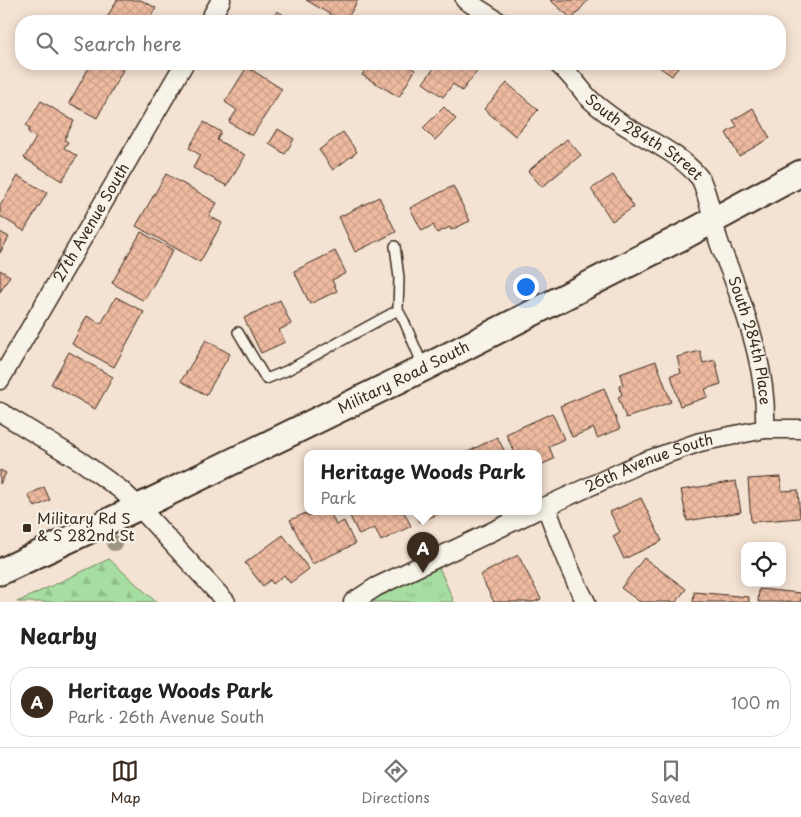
<!DOCTYPE html>
<meta charset="utf-8">
<style>
body{margin:0;font-family:"Playpen Sans",sans-serif;background:#f6f6f6;color:#222}
.controls{position:absolute;right:15px;bottom:15px;display:grid;overflow:hidden;border-radius:10px;box-shadow:0 2px 12px #0003}
.controls button{width:45px;height:45px;display:grid;place-items:center;padding:0;border:0;border-bottom:1px solid #e0e0e0;background:#fff;color:#222;font:25px sans-serif}
.you{position:absolute;left:525px;top:286px;width:18px;height:18px;margin:-12px;border:4px solid #fff;border-radius:50%;background:#1a73e8;box-shadow:0 0 0 8px #1a73e833}
.badge{display:grid;place-items:center;width:32px;height:32px;border-radius:50%;background:#3b2a1e;color:#fff;font-size:16px;font-weight:700}
.pin{position:absolute;translate:-50% -41px;filter:drop-shadow(0 1px 2px #0008)}
.pin::after{content:'';position:absolute;top:26px;width:18px;height:15px;background:inherit;clip-path:polygon(0 0,100% 0,50% 100%)}
.popup{position:absolute;left:304px;top:450px;width:238px;height:65px;box-sizing:border-box;display:grid;place-content:center;border-radius:10px;background:#fff;filter:drop-shadow(0 1px 4px #0005);font-size:16px;white-space:nowrap;color:#767676}
.popup b{font-size:19px;color:#222}
.popup::after{content:'';position:absolute;left:50%;top:100%;margin-left:-10px;border:10px solid transparent;border-top-color:#fff}
.list{margin:0;padding:0;list-style:none}
h2{display:flex;justify-content:space-between;align-items:center;height:65px;margin:0;padding:0 20px;font-size:21px}
h2 small{font-size:16px;font-weight:400;color:#767676}
.list li{display:grid;grid-template-columns:32px 1fr auto;gap:15px;align-items:center;box-sizing:border-box;height:70px;margin:0 10px 10px;padding:0 10px;border:1px solid #e0e0e0;border-radius:20px}
.list b{display:block;font-size:19px;white-space:nowrap}
.list p{margin:0;font-size:16px;white-space:nowrap;color:#767676}
.list em{font-size:16px;font-style:normal;color:#767676}
.icon{flex:none;width:28px;height:28px;fill:none;stroke:currentColor;stroke-width:2;stroke-linecap:round;stroke-linejoin:round}
.map{position:relative;flex:none;width:801px;height:602px;overflow:hidden}
.search{position:absolute;background:#fff;box-shadow:0 2px 12px #0003;left:15px;right:15px;top:15px;height:55px;display:flex;align-items:center;gap:12px;box-sizing:border-box;padding:0 18px;border-radius:20px;color:#767676;font-size:19px}
.sheet{height:145px;background:#fff}
nav{display:flex;justify-content:space-around;align-items:center;box-sizing:border-box;height:70px;border-top:1px solid #e0e0e0;background:#fff;font-size:14px;color:#767676}
nav a{display:grid;justify-items:center;gap:2px}
nav .on{color:#3b2a1e}
.map>svg:first-child{display:block}
.forest{fill:url(#forest-firs);stroke:#708460}
.park{fill:url(#park-tufts);stroke:#708460}
.building{fill:url(#building-cross-hatch);stroke:#3b2a1e}
.lines{fill:none;stroke-linecap:round;stroke-linejoin:round}
.lane-casing{stroke:#3b2a1e;stroke-width:12}
.street-casing{stroke:#3b2a1e;stroke-width:21}
.secondary-casing{stroke:#3b2a1e;stroke-width:29}
.lane{stroke:#f7f3e8;stroke-width:9}
.street{stroke:#f7f3e8;stroke-width:18}
.secondary{stroke:#f7f3e8;stroke-width:25}
.tree{fill:#9d9681}
.poi-dot{fill:#3b2a1e;stroke:#f7f3e8;stroke-width:2}
.labels{text-anchor:middle;stroke-width:4.5;stroke-linejoin:round;paint-order:stroke}
.street-label{font-size:15px;fill:#3b2a1e;stroke:#f7f3e8}
.poi-label{font-size:15px;fill:#3b2a1e;stroke:#f7f3e8;text-anchor:start}
</style>
<div class="map">
<svg width="801" height="602" viewBox="0 0 801 602">
<defs>
<pattern id="forest-firs" width="22" height="20" patternUnits="userSpaceOnUse" patternTransform="scale(1.25)"><rect width="22" height="20" fill="#a6dda1"/><path d="M5 1l3.5 6h-7zM16 11l3.5 6h-7z" fill="#90be8a"/></pattern>
<pattern id="park-tufts" width="24" height="20" patternUnits="userSpaceOnUse" patternTransform="scale(1.25)"><rect width="24" height="20" fill="#a6dda1"/><path d="M3 7l-1-3M5 7V3M7 7l1-3M15 17l-1-3M17 17v-4M19 17l1-3" fill="none" stroke="#90be8a"/></pattern>
<pattern id="building-cross-hatch" width="8" height="8" patternUnits="userSpaceOnUse" patternTransform="scale(1.25)"><rect width="8" height="8" fill="#eebaa0"/><path d="M0 0l8 8M0 8l8-8" fill="none" stroke="#cda089"/></pattern>
</defs>
<rect width="100%" height="100%" fill="#f4e2d2"/>
<filter id="ink" filterUnits="userSpaceOnUse"><feTurbulence type="fractalNoise" baseFrequency=".02" numOctaves="2"/><feDisplacementMap in="SourceGraphic" scale="10" xChannelSelector="R" yChannelSelector="G"/><feConvolveMatrix kernelMatrix="1 2 1 2 8 2 1 2 1" color-interpolation-filters="sRGB"/></filter>
<g filter="url(#ink)">
<path class="forest" d="M109,559L156,602H17Z"/>
<path class="park" d="M435,558L454,602H353Z"/>
<g class="building">
<path d="M117,0H141L156,8L148,21H105Z"/>
<path d="M306,0H358L346,21H342Z"/>
<path d="M550,0H588L572,19Z"/>
<path d="M277,11L294,21H271Z"/>
<path d="M91,64H113L123,70L97,118L69,103Z"/>
<path d="M369,64H405L415,70L399,97L362,75Z"/>
<path d="M437,64H479L481,66L462,91L453,84L443,97L423,83Z"/>
<path d="M655,64H680L672,76Z"/>
<path d="M247,67L282,89L252,136L229,122L237,110L225,102Z"/>
<path d="M507,83L538,110L515,136L484,109Z"/>
<path d="M41,101L74,121L64,140L68,142L64,148L77,156L62,181L24,158L36,138L28,132L30,128L26,126Z"/>
<path d="M444,107L456,119L435,140L423,128Z"/>
<path d="M753,108L770,138L739,156L726,133L737,126L733,120Z"/>
<path d="M204,122L221,132L217,140L245,155L227,186L193,168L200,155L189,148Z"/>
<path d="M278,129L294,139L285,154L269,144Z"/>
<path d="M343,132L357,152L333,170L319,150Z"/>
<path d="M567,139L581,155L542,187L528,171Z"/>
<path d="M166,174L217,203L209,216L222,223L200,262L136,226Z"/>
<path d="M613,175L634,207L612,221L591,189Z"/>
<path d="M18,176L47,193L24,231L0,216V206Z"/>
<path d="M453,186L470,221L451,230L450,227L437,233L433,225L422,231L410,208Z"/>
<path d="M379,197L396,232L355,252L339,217Z"/>
<path d="M0,232L9,237L0,253Z"/>
<path d="M141,232L173,250L144,301L112,283Z"/>
<path d="M335,251L346,273L332,280L337,291L310,304L294,271Z"/>
<path d="M0,270L10,276L0,292Z"/>
<path d="M116,297L144,312L114,367L72,344L87,316L101,324Z"/>
<path d="M280,300L291,324L279,330L285,342L261,353L244,318Z"/>
<path d="M206,340L230,354L206,395L181,381Z"/>
<path d="M700,351L703,363L715,360L721,384L705,389L708,397L680,406L671,375L681,373L677,357Z"/>
<path d="M69,352L113,377L95,409L51,384Z"/>
<path d="M656,361L671,402L626,418L618,397L622,395L619,386L623,385L620,374Z"/>
<path d="M604,388L620,429L597,438L594,428L572,437L560,406Z"/>
<path d="M552,413L564,439L549,446L554,459L538,466V454H515L506,434Z"/>
<path d="M497,437L506,454H464Z"/>
<path d="M0,470L6,473L0,484Z"/>
<path d="M780,477L782,491L798,490L800,518L751,522L748,479Z"/>
<path d="M736,481L741,512L687,521L681,490Z"/>
<path d="M44,487L50,500L35,507L28,495Z"/>
<path d="M641,498L662,541L624,559L613,536L620,532L610,512Z"/>
<path d="M317,512H330L336,525L344,521L355,544L312,564L290,520L306,513L308,516Z"/>
<path d="M348,512H404L411,526L381,541L375,528L359,535Z"/>
<path d="M414,512H443L419,522Z"/>
<path d="M283,535L309,569L290,583L284,575L273,584L270,580L263,586L245,563Z"/>
<path d="M518,555L541,599L534,602H494L480,575Z"/>
<path d="M644,558L686,589L676,602H640L621,588Z"/>
<path d="M759,589L801,593V602H758Z"/>
<path d="M694,592L749,597V602H693Z"/>
</g>
<g class="lines">
<g class="lane-casing">
<g id="lane">
<path d="M395,246L399,278L398,310"/>
<path d="M238,332L266,379L286,371L398,310L404,321L424,368"/>
</g>
</g>
<g class="street-casing">
<g id="street">
<path d="M465,0L498,21"/>
<path d="M209,21L221,0"/>
<path id="s1" d="M558,64C569,73 577,84 586,95C594,104 605,112 615,119C643,139 676,150 699,177C706,185 714,226 718,239C722,252 728,265 733,278C751,328 767,375 765,429"/>
<path id="s2" d="M0,380L184,64"/>
<path d="M0,412L82,462L121,490L139,507L226,602"/>
<path d="M546,506C558,539 569,571 586,602"/>
<path id="s3" d="M538,510L643,462L700,442L765,429H801"/>
<path d="M353,602L376,587L533,512"/>
</g>
</g>
<g class="secondary-casing">
<g id="secondary">
<path id="s4" d="M0,572L139,507L424,368L688,234L801,173"/>
</g>
</g>
<use href="#lane" class="lane"/>
<use href="#street" class="street"/>
<use href="#secondary" class="secondary"/>
</g>
<circle class="tree" cx="114" cy="543" r="8"/>
</g>
<rect class="poi-dot" x="22" y="523" width="10" height="10" rx="2.5"/>
<g class="labels">
<g class="street-label">
<text dy="5" stroke="none"><textPath href="#s1" startOffset="114">South 284th Street</textPath></text>
<text dy="5" stroke="none"><textPath href="#s2" startOffset="182">27th Avenue South</textPath></text>
<text dy="5" stroke="none"><textPath href="#s1" startOffset="354">South 284th Place</textPath></text>
<text dy="5" stroke="none"><textPath href="#s4" startOffset="448">Military Road South</textPath></text>
<text dy="5" stroke="none"><textPath href="#s3" startOffset="121">26th Avenue South</textPath></text>
</g>
<g class="poi-label">
<text x="37" y="524">Military Rd S<tspan x="37" dy="17">&amp; S 282nd St</tspan></text>
</g>
</g>
</svg>
<div class="controls">
<button><svg class="icon" aria-label="locate" viewBox="0 0 24 24"><circle cx="12" cy="12" r="6"/><path d="M12 2v4M12 18v4M2 12h4M18 12h4"/></svg></button>
</div>
<div class="you"></div>
<div class="pin badge" style="left:423px;top:573px">A</div>
<div class="popup"><b>Heritage Woods Park</b>Park</div>
<div class="search"><svg class="icon" aria-label="search" viewBox="0 0 24 24"><circle cx="10" cy="10" r="6"/><path d="M15 15l6 6"/></svg>Search here</div>
</div>
<section class="sheet">
<h2>Nearby<small></small></h2>
<ul class="list">
<li><span class="badge">A</span><div><b>Heritage Woods Park</b><p>Park · 26th Avenue South</p></div><em>100 m</em></li>
</ul>
</section>
<nav>
<a class="on"><svg class="icon" aria-label="map" viewBox="0 0 24 24"><path d="M3 6l6-2 6 2 6-2v14l-6 2-6-2-6 2zM9 4v14M15 6v14"/></svg>Map</a>
<a><svg class="icon" aria-label="directions" viewBox="0 0 24 24"><path d="M12 3l9 9-9 9-9-9zM9 14v-3h6M13 9l2 2-2 2"/></svg>Directions</a>
<a><svg class="icon" aria-label="saved" viewBox="0 0 24 24"><path d="M7 4h10v16l-5-4-5 4z"/></svg>Saved</a>
</nav>
